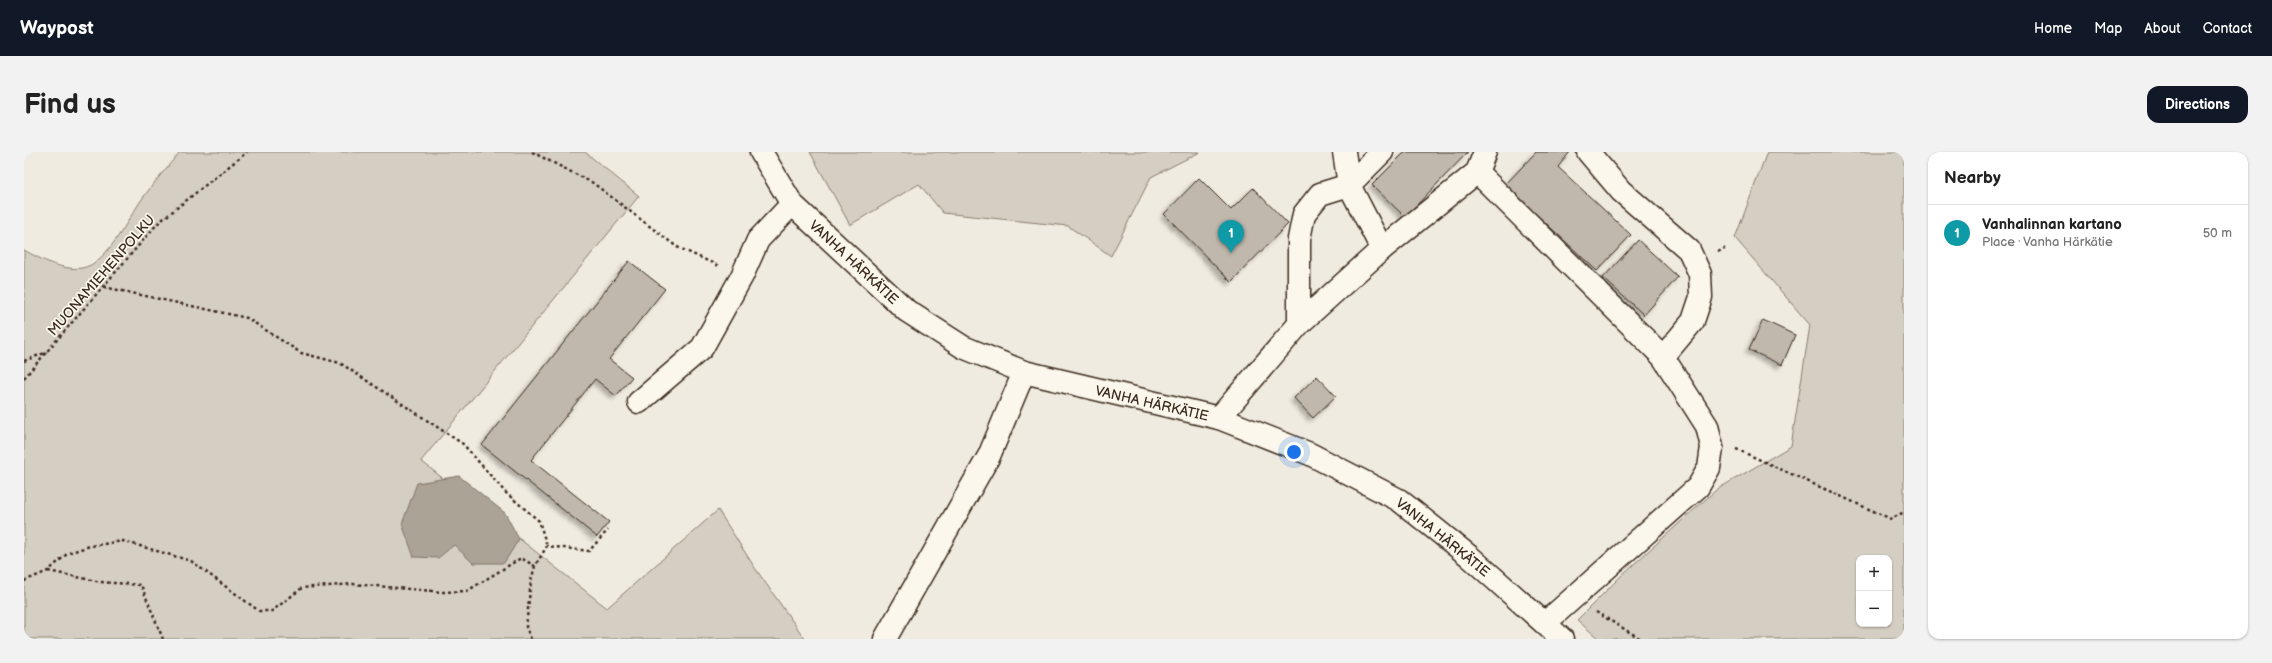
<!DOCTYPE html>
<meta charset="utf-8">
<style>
body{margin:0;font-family:"Balsamiq Sans",sans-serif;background:#f2f2f2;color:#222}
.controls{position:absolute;right:12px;bottom:12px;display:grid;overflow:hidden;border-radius:8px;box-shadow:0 1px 3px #0004}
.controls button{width:36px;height:36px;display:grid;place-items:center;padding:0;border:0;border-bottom:1px solid #e0e0e0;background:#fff;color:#222;font:20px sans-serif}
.you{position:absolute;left:1270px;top:300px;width:14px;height:14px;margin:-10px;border:3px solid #fff;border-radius:50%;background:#1a73e8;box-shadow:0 0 0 6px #1a73e833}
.badge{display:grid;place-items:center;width:26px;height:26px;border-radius:50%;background:#111827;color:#fff;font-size:13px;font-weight:700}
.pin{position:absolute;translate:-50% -33px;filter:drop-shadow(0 1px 2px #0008)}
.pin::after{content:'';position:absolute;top:21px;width:14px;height:12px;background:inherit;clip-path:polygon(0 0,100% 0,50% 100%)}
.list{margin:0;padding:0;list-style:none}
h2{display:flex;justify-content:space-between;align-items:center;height:52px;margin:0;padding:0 16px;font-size:17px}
h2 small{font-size:13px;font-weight:400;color:#767676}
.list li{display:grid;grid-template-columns:26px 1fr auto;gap:12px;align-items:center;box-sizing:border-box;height:56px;padding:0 16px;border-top:1px solid #e0e0e0}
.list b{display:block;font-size:15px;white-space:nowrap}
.list p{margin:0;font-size:13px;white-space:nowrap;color:#767676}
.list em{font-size:13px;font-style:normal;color:#767676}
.map{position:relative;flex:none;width:1880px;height:487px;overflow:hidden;border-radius:12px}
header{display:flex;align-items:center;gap:24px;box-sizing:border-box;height:56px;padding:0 20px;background:#111827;color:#fff}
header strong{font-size:19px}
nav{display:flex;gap:22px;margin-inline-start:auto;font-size:14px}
.intro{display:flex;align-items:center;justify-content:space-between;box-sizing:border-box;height:96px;padding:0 24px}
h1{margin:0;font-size:28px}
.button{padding:10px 18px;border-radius:12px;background:#111827;color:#fff;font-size:14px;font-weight:700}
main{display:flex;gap:24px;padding:0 24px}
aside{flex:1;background:#fff;border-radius:12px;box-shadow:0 1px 3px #0004}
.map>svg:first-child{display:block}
.green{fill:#d5cec3;stroke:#887c70;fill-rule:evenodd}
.water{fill:#aca397;stroke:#7f7367}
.building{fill:#c0b8ad;stroke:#3b2a1e;filter:url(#shadow)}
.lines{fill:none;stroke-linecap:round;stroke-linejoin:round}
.minor-casing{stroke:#3b2a1e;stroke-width:25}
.path{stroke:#3b2a1e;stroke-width:2.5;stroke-dasharray:3 3;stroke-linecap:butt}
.minor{stroke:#fbf7ec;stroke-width:22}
.labels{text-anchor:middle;stroke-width:3.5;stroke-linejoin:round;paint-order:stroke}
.street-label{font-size:14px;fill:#3b2a1e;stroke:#fbf7ec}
</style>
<header>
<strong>Waypost</strong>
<nav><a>Home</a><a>Map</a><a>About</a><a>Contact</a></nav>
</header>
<div class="intro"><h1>Find us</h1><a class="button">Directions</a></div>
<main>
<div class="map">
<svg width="1880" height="487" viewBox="0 0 1880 487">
<defs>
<filter id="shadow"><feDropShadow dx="-3.5" dy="3.5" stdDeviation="2" flood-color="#0004"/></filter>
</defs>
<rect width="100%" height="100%" fill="#f0ebe0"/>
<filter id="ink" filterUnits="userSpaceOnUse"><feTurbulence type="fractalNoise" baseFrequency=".025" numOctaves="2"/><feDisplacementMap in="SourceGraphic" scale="8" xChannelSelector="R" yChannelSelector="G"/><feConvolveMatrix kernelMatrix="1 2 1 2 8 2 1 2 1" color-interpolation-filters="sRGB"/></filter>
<g filter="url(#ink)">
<g class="green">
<path d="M156,0H561L615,44L397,309L583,456L694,358L731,416L781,487H0V98C16,107 39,119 58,116C84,112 106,62 121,43C132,28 144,14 156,0Z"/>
<path d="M786,0H1176L1127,25L1087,104L1044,74L919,61L895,32L826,73Z"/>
<path d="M1743,0H1880V487H1575L1553,468L1600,421L1692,338L1767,294L1786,173L1711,86ZM1835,406H1865V472H1835Z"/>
</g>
<path class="water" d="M435,324L481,361L495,387L480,411H449L430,393L414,406L390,405L378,372L393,331Z"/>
<g class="building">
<path d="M1381,0H1444L1381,65L1348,33Z"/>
<path d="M1512,0H1546L1534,15L1607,83L1573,119L1481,33Z"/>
<path d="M1175,26L1207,58L1229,36L1264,72L1207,130L1140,62Z"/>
<path d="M1614,88L1654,125L1620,163L1579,126Z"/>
<path d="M605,109L641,137L585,207L608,225L592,244L571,227L507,308L585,370L573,385L458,293Z"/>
<path d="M1739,168L1771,183L1758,213L1725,198Z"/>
<path d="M1293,224L1312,244L1289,266L1270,246Z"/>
</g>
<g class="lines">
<g class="minor-casing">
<g id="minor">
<path d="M737,0L768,52L883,159L939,195L1000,220L1195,266L1286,302L1375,348L1445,404L1538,487"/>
<path d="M1564,0L1597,39L1665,98L1676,122L1677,145L1669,169L1639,205"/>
<path d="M1453,20L1639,205L1683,274L1688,295L1685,316L1674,335L1521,471"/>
<path d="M1358,97L1325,33L1358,0"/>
<path d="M1275,172V87L1280,62L1296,42L1325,33L1320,0"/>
<path d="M615,250L678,196L718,124L734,88L768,52"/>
<path d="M1195,266L1275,172L1358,97L1453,20L1461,0"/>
<path d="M861,487L965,304L1000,220"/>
</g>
</g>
<g class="path">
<path d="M508,0L569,31L653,95L695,114"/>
<path d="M1694,100L1701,96"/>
<path d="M80,135L223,166L277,201L316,211L439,292L481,340L515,369L523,394"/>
<path d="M0,209L23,200"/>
<path d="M0,226L134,71L223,0"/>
<path d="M1712,297L1867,367L1880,360"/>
<path d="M24,419L77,430L117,433L139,487"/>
<path d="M0,429L24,419L44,401L66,394L99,389L167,409L235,459H248L278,436L329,432L419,440L443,439L497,406L511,414"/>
<path d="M1572,460L1617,487"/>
<path d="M507,487L502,475L507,429L511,414L523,394L565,399L584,378"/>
</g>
<use href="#minor" class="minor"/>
</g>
</g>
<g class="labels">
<g class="street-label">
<text transform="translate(830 110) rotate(43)" y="5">VANHA HÄRKÄTIE</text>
<text transform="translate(77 123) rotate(-49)" y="5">MUONAMIEHENPOLKU</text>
<text transform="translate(1128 251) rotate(13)" y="5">VANHA HÄRKÄTIE</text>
<text transform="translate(1419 385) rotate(39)" y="5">VANHA HÄRKÄTIE</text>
</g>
</g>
</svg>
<div class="controls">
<button>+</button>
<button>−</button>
</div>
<div class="you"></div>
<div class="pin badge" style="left:1207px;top:101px;background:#0f9aa8">1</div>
</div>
<aside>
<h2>Nearby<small></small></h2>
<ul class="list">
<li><span class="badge" style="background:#0f9aa8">1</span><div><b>Vanhalinnan kartano</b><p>Place · Vanha Härkätie</p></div><em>50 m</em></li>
</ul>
</aside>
</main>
